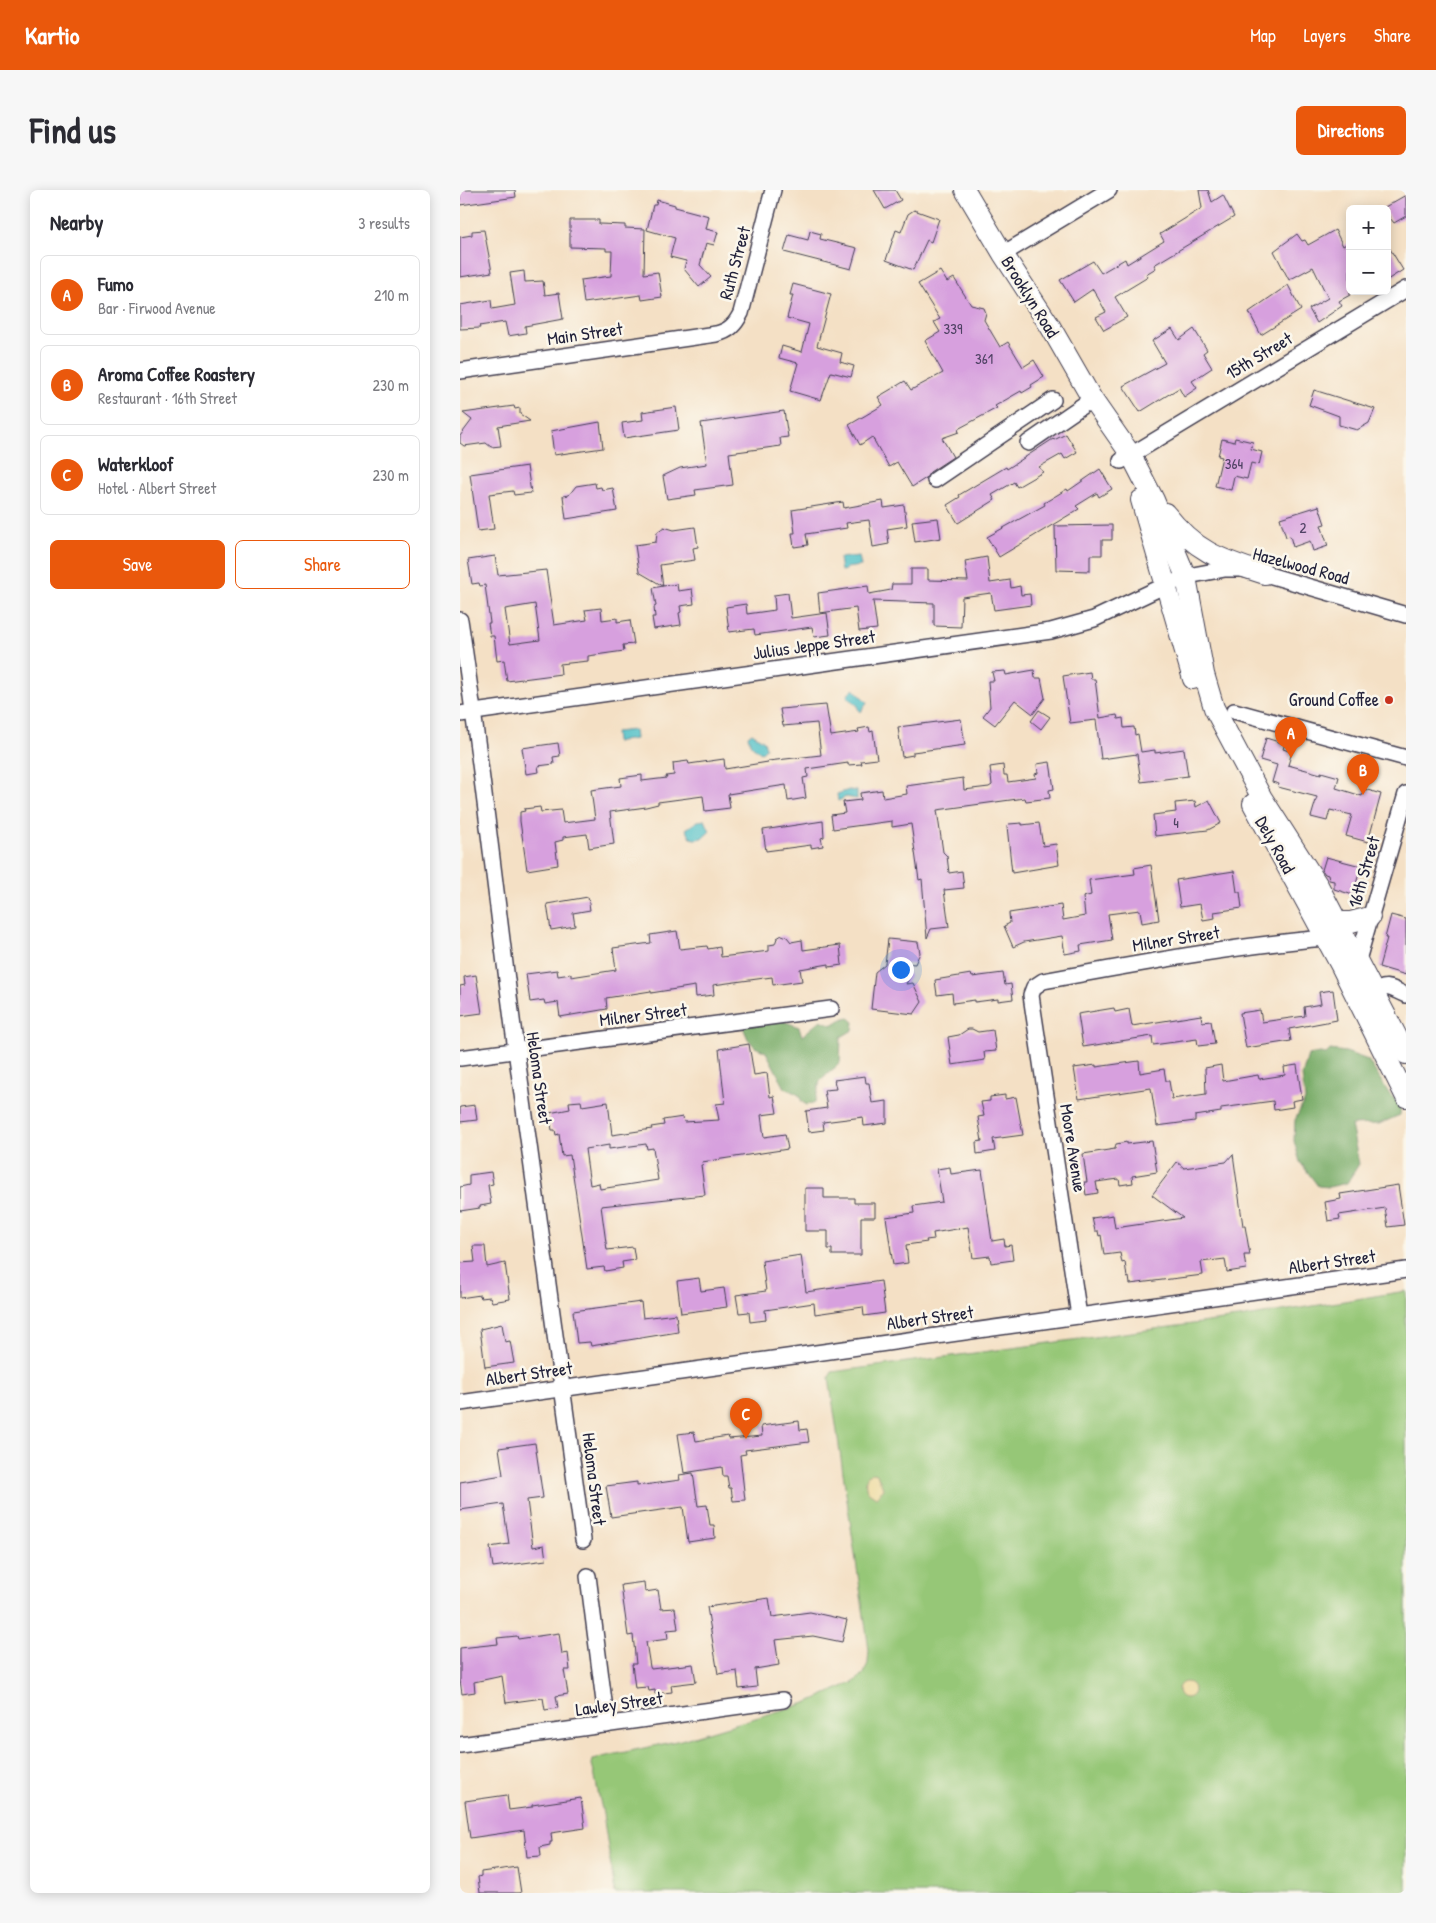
<!DOCTYPE html>
<meta charset="utf-8">
<style>
body{margin:0;font-family:"Patrick Hand",sans-serif;background:#f7f7f7;color:#2b2b33}
.controls{position:absolute;right:15px;top:15px;display:grid;overflow:hidden;border-radius:8px;box-shadow:0 2px 12px #0003}
.controls button{width:45px;height:45px;display:grid;place-items:center;padding:0;border:0;border-bottom:1px solid #e1e1e2;background:#fff;color:#2b2b33;font:25px sans-serif}
.you{position:absolute;left:440px;top:779px;width:18px;height:18px;margin:-12px;border:4px solid #fff;border-radius:50%;background:#1a73e8;box-shadow:0 0 0 8px #1a73e833}
.badge{display:grid;place-items:center;width:32px;height:32px;border-radius:50%;background:#ea580c;color:#fff;font-size:16px;font-weight:700}
.pin{position:absolute;translate:-50% -41px;filter:drop-shadow(0 1px 2px #0008)}
.pin::after{content:'';position:absolute;top:26px;width:18px;height:15px;background:inherit;clip-path:polygon(0 0,100% 0,50% 100%)}
.list{margin:0;padding:0;list-style:none}
h2{display:flex;justify-content:space-between;align-items:center;height:65px;margin:0;padding:0 20px;font-size:21px}
h2 small{font-size:16px;font-weight:400;color:#7c7c81}
.list li{display:grid;grid-template-columns:32px 1fr auto;gap:15px;align-items:center;box-sizing:border-box;height:80px;margin:0 10px 10px;padding:0 10px;border:1px solid #e1e1e2;border-radius:8px}
.list b{display:block;font-size:19px;white-space:nowrap}
.list p{margin:0;font-size:16px;white-space:nowrap;color:#7c7c81}
.list em{font-size:16px;font-style:normal;color:#7c7c81}
.actions{display:flex;gap:10px;padding:15px 20px}
.actions a{flex:1;padding:11px 0;border:1px solid #ea580c;border-radius:8px;text-align:center;font-size:18px;color:#ea580c}
.actions .main{background:#ea580c;color:#fff}
.map{position:relative;flex:none;width:946px;height:1703px;overflow:hidden;border-radius:8px}
header{display:flex;align-items:center;gap:30px;box-sizing:border-box;height:70px;padding:0 25px;background:#ea580c;color:#fff}
header strong{font-size:24px}
nav{display:flex;gap:28px;margin-inline-start:auto;font-size:18px}
.intro{display:flex;align-items:center;justify-content:space-between;box-sizing:border-box;height:120px;padding:0 30px}
h1{margin:0;font-size:35px}
.button{padding:12px 22px;border-radius:8px;background:#ea580c;color:#fff;font-size:18px;font-weight:700}
main{display:flex;gap:30px;padding:0 30px}
aside{flex:1;background:#fff;border-radius:8px;box-shadow:0 2px 12px #0003}
.map>svg:first-child{display:block}
.green{fill:#96c777;stroke:#5c7459}
.forest{fill:#78ac68;stroke:#4d6752}
.sand{fill:#eeda9e;stroke:#887e6c}
.water{fill:#53c1c8;stroke:#3a7282}
.building{fill:#d7a0de;fill-rule:evenodd}
.lines{fill:none;stroke-linecap:round;stroke-linejoin:round}
.minor-casing{stroke:#423e50;stroke-width:18}
.secondary-casing{stroke:#423e50;stroke-width:22}
.minor{stroke:#fff;stroke-width:15}
.secondary{stroke:#fff;stroke-width:20}
.poi-dot{fill:#c8321e;stroke:#fbf7ec;stroke-width:2}
.labels{text-anchor:middle;stroke-width:5;stroke-linejoin:round;paint-order:stroke}
.number-label{font-size:15px;fill:#4f4264}
.street-label{font-size:18px;fill:#22223b;stroke:#fbf7ec}
.poi-label{font-size:18px;fill:#22223b;stroke:#fbf7ec;text-anchor:end}
</style>
<header>
<strong>Kartio</strong>
<nav><a>Map</a><a>Layers</a><a>Share</a></nav>
</header>
<div class="intro"><h1>Find us</h1><a class="button">Directions</a></div>
<main>
<aside>
<h2>Nearby<small>3 results</small></h2>
<ul class="list">
<li><span class="badge">A</span><div><b>Fumo</b><p>Bar · Firwood Avenue</p></div><em>210 m</em></li>
<li><span class="badge">B</span><div><b>Aroma Coffee Roastery</b><p>Restaurant · 16th Street</p></div><em>230 m</em></li>
<li><span class="badge">C</span><div><b>Waterkloof</b><p>Hotel · Albert Street</p></div><em>230 m</em></li>
</ul>
<div class="actions"><a class="main">Save</a><a>Share</a></div>
</aside>
<div class="map">
<svg width="946" height="1703" viewBox="0 0 946 1703">
<rect width="100%" height="100%" fill="#fbf7ec"/>
<filter id="ink" filterUnits="userSpaceOnUse"><feTurbulence type="fractalNoise" baseFrequency=".02" numOctaves="2"/><feDisplacementMap in="SourceGraphic" scale="10" xChannelSelector="R" yChannelSelector="G"/><feConvolveMatrix kernelMatrix="1 2 1 2 8 2 1 2 1" color-interpolation-filters="sRGB"/></filter>
<filter id="wash" filterUnits="userSpaceOnUse"><feTurbulence type="fractalNoise" baseFrequency=".0096" numOctaves="4" result="noise"/><feDisplacementMap in="SourceGraphic" scale="20" xChannelSelector="R" yChannelSelector="G"/><feGaussianBlur stdDeviation="1.12" result="paint"/><feColorMatrix in="noise" values="0 0 0 0 0 0 0 0 0 0 0 0 0 0 0 0 0 1.4 0 .05"/><feComposite in="paint" operator="in"/></filter>
<g filter="url(#wash)">
<rect width="100%" height="100%" fill="#f4e0c5"/>
<path class="green" d="M946,1101V1703H155L143,1624L132,1574L133,1569L221,1550L346,1513L394,1492L404,1484L408,1473L409,1460L369,1187L372,1182L785,1127Z"/>
<g class="forest">
<path d="M305,824L339,837L342,846L361,830L372,835L380,830L388,827L394,832L393,840L381,847L380,873L360,891L355,912L347,915L342,912L339,905L325,898L306,862L295,857L288,849L282,835Z"/>
<path d="M870,860L886,862L908,870L930,905L941,914L940,925L919,934L891,935L899,974L887,993L869,997L858,996L840,972L834,951L835,930L845,910L842,886L848,865L860,863L866,864Z"/>
</g>
<g class="sand">
<path d="M412,1283L417,1284L423,1298L420,1304L416,1307L407,1301C405,1293 404,1287 412,1283Z"/>
<circle cx="726" cy="1500" r="8"/>
</g>
<g class="water">
<path d="M399,366L401,376L386,378V380L381,381L379,368Z"/>
<path d="M392,500H395L407,512L401,522L398,519V516L387,506Z"/>
<path d="M174,540L175,549L156,552L155,542Z"/>
<path d="M292,543L304,551L306,558L301,563L291,555L288,546Z"/>
<path d="M389,600L397,601V609L386,607L378,611L377,604Z"/>
<path d="M245,630L250,641C245,647 238,651 231,648L226,639L238,631Z"/>
</g>
<g id="blocks">
<g class="building">
<path d="M0,0H55L56,7L0,15Z"/>
<path d="M414,0H435L441,10L425,19Z"/>
<path d="M739,0H748L752,12L763,5L774,27L694,75L696,78L686,84L688,87L655,107L667,127L644,140L636,127L646,122L633,99L614,112L600,90L633,71L641,83L665,69L667,74L704,51L700,44L742,18Z"/>
<path d="M946,5V26L934,33L927,24V19L923,18Z"/>
<path d="M197,10L215,15V17L249,26L246,39L258,42L254,55L246,53L240,75L251,87L239,97L224,79L226,71L210,67L215,48L187,40L193,15H196Z"/>
<path d="M454,20L479,29L471,52L467,50L453,80L426,70L436,40L441,42L448,24Z"/>
<path d="M110,30H139V34L165,35V38L185,39L184,84L198,82L202,107L182,110L181,105L124,113L121,90L151,86L152,61H146V58L110,57Z"/>
<path d="M24,40L32,82L0,87V47L12,45V41Z"/>
<path d="M875,40L883,56L890,52V105L879,111L882,116L857,133L849,119L868,108L853,77L829,90L814,61L837,44L842,51L845,50L848,55Z"/>
<path d="M350,41L361,44L360,49L397,58L391,79L324,62L329,45L348,50Z"/>
<path d="M927,54L943,80L927,90Z"/>
<path d="M64,81L65,92L83,91L85,105L99,103L103,129L65,136L66,143L48,146L45,132L19,136L20,138L0,139V115L31,110L32,119L55,115L50,83Z"/>
<path d="M480,81L487,92L494,88L511,115L524,118L526,123L524,130L540,157L548,152L563,177L574,170L584,187L571,195L572,197L562,203L561,201L535,216L537,218L498,239L499,242L482,248L493,267L470,282L466,288L452,297L437,272L429,277L412,247L400,255L389,235L423,215L418,207L445,191L451,200L483,183L465,151L480,142L474,132L480,129L458,94Z"/>
<path d="M333,94L371,104L357,156L382,163L380,172L394,176L391,187L371,182L361,210L330,201L338,173L319,168L322,156L342,162L349,134L327,128L333,105H330Z"/>
<path d="M828,95L841,120L801,145L789,122Z"/>
<path d="M712,139L719,150L734,139L747,160L743,163L752,178L732,191L737,198L724,207L719,198L680,222L663,196L705,173L692,151Z"/>
<path d="M854,200L915,219L909,233L897,240L879,235V226L849,215Z"/>
<path d="M54,216L55,219L60,218V224L70,231L38,236L41,256L31,257L26,253L4,256L0,253V246L12,230L3,223Z"/>
<path d="M216,217L219,240L164,248L162,233L183,230L182,222Z"/>
<path d="M324,221L328,247L320,248L321,256L269,263L273,295L235,300L236,305L207,309L203,286L220,278L247,274L241,233Z"/>
<path d="M140,232L143,258L94,265L91,241Z"/>
<path d="M606,244L617,262L605,269L602,264L579,277L583,282L557,297L554,292L532,305L535,310L498,333L487,315L500,307L499,305L546,277L547,279L593,249L594,250Z"/>
<path d="M775,248L793,252L791,259L802,262L799,275L791,273L787,289L774,286L771,300L755,296L762,267L758,266L762,249L774,252Z"/>
<path d="M67,276L71,303L54,305L53,301L29,304L34,339L18,341L10,284Z"/>
<path d="M640,279L652,299L639,307L637,303L616,316L619,319L539,367L527,347L585,315L584,313L607,299L608,301Z"/>
<path d="M135,293L136,298L141,297L142,300L153,298L157,321L106,329L103,306L109,305L116,296Z"/>
<path d="M423,311L424,318L444,315L447,336L427,339L429,354L413,357L409,330L386,333L387,338L346,344L348,355L334,357L332,343H335L332,320L383,312L384,318Z"/>
<path d="M859,316L865,334L861,335L868,356L853,361L850,351L833,357L830,346L826,347L820,328Z"/>
<path d="M478,328L481,348L455,352L452,331Z"/>
<path d="M652,335V350H642V365H630V381L596,380L595,336Z"/>
<path d="M204,337L214,340L235,337L238,357L233,358L235,370L200,375L203,396L217,394L218,401L232,399L234,414L220,416L221,422L219,423L221,435L194,439L192,427H195L194,417L196,416L193,398L203,396L179,382L175,355L196,352L197,342Z"/>
<path d="M35,366L38,385L86,380L94,435L127,430L125,420L141,418L142,430L157,428V432L170,430L174,454L163,455L164,461L128,466V471L100,474L101,484L47,491L44,470L37,471L34,446H30L28,433H30L25,395L20,396L19,393L12,394L8,370ZM75,414L80,450L50,454L45,419Z"/>
<path d="M527,367L530,393L550,390L551,398L560,396L561,405L570,404L571,415L534,420L531,403L502,407L501,437L474,436V413L413,411L417,439L399,441L396,418L360,423L358,403L408,396L409,404L431,400L432,394H451V379H468V390L508,391L505,371Z"/>
<path d="M328,403L331,428L367,423L370,445L354,447L352,437L295,445L294,439L269,442L266,417L286,414L287,424L315,420L314,405Z"/>
<path d="M574,480L575,488H581L585,508L573,524L555,510L535,535L523,526L530,517L528,491H534L532,482L545,481L546,485Z"/>
<path d="M630,482L631,489H635L640,528L657,525L658,529L663,528L664,538L674,537L675,545L678,544L681,562L695,560V563L724,559L728,586L681,592L677,564L641,569L636,530L610,533L603,486Z"/>
<path d="M366,515L371,546L399,542L398,539L409,537L410,542L413,541L417,569L401,571L402,574L388,575V573L347,579L348,587L343,588L346,608L328,611L326,595L268,604L270,618L245,621L243,606L198,612V614L186,617L150,622L154,654L129,658L127,644L103,647V650L95,652L98,675L67,680L60,631V622L65,621L64,619L80,617L81,622L101,620L103,633L135,629L131,600L161,596L160,588L182,585V591L207,588L206,586L214,585L213,573L228,571L229,574L264,569L265,579L308,572V571L361,565L357,533L323,536L320,519Z"/>
<path d="M579,520L590,527L581,539L571,531Z"/>
<path d="M501,529L505,555L453,562V565L442,567L438,537Z"/>
<path d="M806,548L825,554L823,559L832,562L828,575L861,584V582L879,587L876,598L902,606L904,599L921,604L908,652L886,646L892,625L870,620L867,631L851,627L857,607L818,597L819,594L812,592L817,575L800,570Z"/>
<path d="M98,553L100,566L93,567L94,574L78,576L79,582L66,584L62,558Z"/>
<path d="M590,572L594,599L589,600L590,608L566,611L565,608L477,620L483,662L487,666L489,683L502,681L504,698L484,700L489,737L471,739L467,748L462,689L459,690L451,634L432,637V631L373,639L371,625L385,623L383,612L401,610L400,603L422,600L423,608L447,604L446,596L503,588L504,600L529,597L532,595L530,577L543,575L544,585H547L548,592L576,588L575,584L578,583L577,574Z"/>
<path d="M749,610L761,633L748,640L695,646L693,625L716,622L715,613L735,611L736,617Z"/>
<path d="M363,631L364,647L361,648L363,656L351,658V655L306,661L303,640Z"/>
<path d="M562,633V635L579,633L583,656L596,654L599,675L552,683L547,636L549,634Z"/>
<path d="M866,667L901,676L893,705L874,699V691L869,690L868,685L865,684L862,680Z"/>
<path d="M691,675L699,730L682,733L680,720L648,724L652,750L620,755L621,761L605,764L602,746L564,752L553,757L544,736L550,733L549,723L601,715L603,730L625,726L623,707L631,705L629,690L675,684L674,678Z"/>
<path d="M774,681L777,702H780L782,718L754,722L755,728L743,730L740,714L720,717L716,690Z"/>
<path d="M128,707L130,720L113,723L115,736L91,740L87,714Z"/>
<path d="M931,725L946,729V785L919,777L927,748H925Z"/>
<path d="M217,741L220,759L247,756L248,759L260,757L261,767L309,761V755L315,754L317,748L322,745L327,747L331,752L342,750L343,760L380,755L382,775L369,777V774L340,779L342,791L313,795L312,787L253,795L254,805L236,807L235,796L191,803V801L146,808L147,819L100,827L98,812L85,814L84,810L70,812L66,784L97,780L98,786L111,784V787L156,780L153,758L191,753L190,745Z"/>
<path d="M428,749L458,752L460,763L455,774L443,773L450,786L446,794L453,793L462,812L454,824L411,819L415,782L425,774Z"/>
<path d="M543,783L545,795L551,794L553,809L538,811V809L515,812V810L493,813L492,803L477,805L475,790L511,784L512,787Z"/>
<path d="M16,785L22,823L0,826V796L5,795L4,787Z"/>
<path d="M873,800L877,830L829,839L831,851L786,858L780,823L800,820L802,832L845,826L844,817L861,814L859,802Z"/>
<path d="M654,818L655,822L669,819L672,836L741,825L742,832L751,831L755,854L738,856L737,849L693,855L692,846L623,857L618,824Z"/>
<path d="M508,839H512L518,842L533,840L536,861L524,862L525,870L492,875L488,847L499,845Z"/>
<path d="M289,854L294,885L307,883L310,907L314,906L317,923L301,925L304,947L325,944L328,959L242,972L243,975H241L245,1005L141,1016L147,1060L173,1057L175,1070L162,1072L163,1078L145,1081L144,1077L127,1079L110,965L102,966L99,944L96,945L95,940H92L89,923L110,919L109,912L121,911L122,916L148,912L152,945L192,939L191,937L204,935L203,930L223,927L224,932L259,930L256,914L265,913L259,859ZM186,954L187,959L193,958L198,990L140,999L139,993L130,995L125,959L149,955V959Z"/>
<path d="M679,871L680,883L704,879L706,891H709L712,909L746,904L745,878L761,875L763,891L798,885L799,889L825,885L824,877L837,875L842,909L832,911L833,917L814,920L813,911L761,918V922L735,926V931L697,936L691,898L619,909L614,878L636,875V877Z"/>
<path d="M405,886L406,893H409L412,913L427,911V933L404,936L403,927L363,932L364,940L349,942L346,921L367,918L364,900L376,899L374,890Z"/>
<path d="M545,905V909L556,907L563,945L533,949L535,961L517,964L516,952L522,951L518,927L524,926L521,912L530,911V907Z"/>
<path d="M15,915L17,930L0,932V917Z"/>
<path d="M692,951L697,982L672,986L673,993L660,995L659,989L636,992L638,1003L626,1005L624,992H627L623,964L655,959L656,954L667,952V954Z"/>
<path d="M773,964L783,1036H785L790,1065H784L786,1079L767,1082L765,1069L741,1072L743,1085L670,1094L669,1087L667,1088L665,1072L662,1073L660,1063L644,1065L641,1045L639,1046L638,1041H635L632,1028L653,1025L655,1038L723,1028L692,1005L717,972L724,978L766,972Z"/>
<path d="M490,977L491,984L522,980L532,1051L544,1049L545,1056L551,1055L553,1070L531,1073L530,1066L513,1068L508,1037L473,1043L474,1049L466,1050L467,1052L446,1055L448,1073L433,1075L426,1027L454,1023L453,1016L482,1012L477,979Z"/>
<path d="M31,982L33,994L28,995L31,1014L20,1016V1018L0,1021V997L9,995V985Z"/>
<path d="M938,995L944,1035L928,1037L925,1018L879,1025L880,1029L868,1031L865,1012L881,1009L880,1004Z"/>
<path d="M345,998H364V1008H394V1013H415V1027H401V1065H372V1059H368V1041H345Z"/>
<path d="M13,1056H25L27,1077L45,1073L50,1109L32,1112L30,1107L21,1108L20,1105L0,1108V1073L15,1072Z"/>
<path d="M341,1065L346,1102L421,1091L425,1123L404,1126L403,1117L355,1124L354,1113L305,1120L306,1130L290,1132L289,1122L279,1123L276,1105L306,1101L302,1071Z"/>
<path d="M239,1088L241,1101L264,1098L267,1117L221,1123L217,1091Z"/>
<path d="M181,1112L183,1128L216,1124L218,1142L131,1156L130,1152L117,1153L113,1121Z"/>
<path d="M42,1134L45,1152L50,1151L54,1173L25,1177L20,1139Z"/>
<path d="M339,1231L340,1240L347,1239L349,1252L285,1260L286,1264L280,1265L285,1310L273,1311L271,1298H269L267,1286H263L262,1277L224,1283L218,1244L234,1242L236,1251L268,1246L269,1249L302,1246L301,1236Z"/>
<path d="M75,1253L83,1308L67,1310L73,1357L84,1355L86,1370L33,1377L30,1357L49,1354L43,1314L0,1320V1292L43,1285L39,1258Z"/>
<path d="M233,1283L238,1316L247,1315L250,1335H254L255,1348L228,1352L223,1317L151,1327L146,1296L177,1292V1296L220,1290L219,1285Z"/>
<path d="M184,1392L185,1402L198,1400L201,1419L215,1418L218,1439L207,1440L208,1449L186,1452L190,1477L191,1479L233,1474L236,1492L211,1495L212,1502L195,1504V1500L189,1501L188,1497L175,1498L172,1474H176L173,1445L168,1446L161,1395Z"/>
<path d="M309,1408L312,1427L350,1422L387,1430L382,1452L353,1446L315,1450L319,1475L295,1479L297,1497L279,1499L277,1481L258,1484L247,1417Z"/>
<path d="M99,1443L102,1464L108,1463L110,1480H104L108,1504L96,1506L98,1518L85,1520L83,1508L46,1513L42,1486L14,1492L15,1502L2,1504L0,1490V1458L38,1454L37,1448L57,1446L58,1449Z"/>
<path d="M47,1605L49,1620L72,1617V1615L121,1608L125,1638L91,1643L92,1652H90V1655L80,1657L81,1666L67,1667L64,1640L10,1648L5,1611Z"/>
<path d="M57,1677L61,1703H20L18,1687L21,1686V1682Z"/>
</g>
</g>
</g>
<g filter="url(#ink)">
<use href="#blocks" fill-opacity="0" stroke="#423e50" stroke-width="1"/>
<g class="lines">
<g class="minor-casing">
<g id="minor">
<path d="M543,64L649,0"/>
<path d="M0,181L256,144C269,141 275,135 281,123L313,0"/>
<path d="M568,253L632,209"/>
<path d="M661,271L946,99"/>
<path d="M475,290L593,210"/>
<path d="M0,430C22,573 37,717 56,860C78,1024 102,1187 123,1350"/>
<path d="M774,521L946,568"/>
<path d="M0,524L591,441L634,429L706,395L733,385L765,379H782L805,384L946,425"/>
<path d="M898,770L946,604"/>
<path d="M915,803C926,792 933,800 946,805"/>
<path d="M0,868L371,819"/>
<path d="M619,1126L573,819L571,805L574,797L583,791C677,774 771,756 866,748"/>
<path d="M0,1213L946,1080"/>
<path d="M128,1386L147,1535"/>
<path d="M0,1555L323,1510"/>
</g>
</g>
<g class="secondary-casing">
<g id="secondary">
<path d="M505,0L543,64L590,136L632,209L671,265L694,310L726,387L744,484L754,518L802,608L859,697L946,864"/>
<path d="M681,310L733,489"/>
<path d="M705,323C736,362 759,369 805,384"/>
<path d="M793,614L881,776L946,907"/>
<path d="M878,732H891L910,727"/>
</g>
</g>
<use href="#minor" class="minor"/>
<use href="#secondary" class="secondary"/>
</g>
</g>
<circle class="poi-dot" cx="929" cy="510" r="5"/>
<g class="labels">
<g class="number-label">
<text x="493" y="144">339</text>
<text x="524" y="174">361</text>
<text x="774" y="279">364</text>
<text x="843" y="343">2</text>
<text x="716" y="638">4</text>
</g>
<g class="street-label">
<text transform="translate(275 73) rotate(-75)" y="6">Ruth Street</text>
<text transform="translate(570 107) rotate(58)" y="6">Brooklyn Road</text>
<text transform="translate(125 144) rotate(-8)" y="6">Main Street</text>
<text transform="translate(799 166) rotate(-31)" y="6">15th Street</text>
<text transform="translate(841 376) rotate(15)" y="6">Hazelwood Road</text>
<text transform="translate(354 455) rotate(-8)" y="6">Julius Jeppe Street</text>
<text transform="translate(815 655) rotate(61)" y="6">Dely Road</text>
<text transform="translate(904 682) rotate(-74)" y="6">16th Street</text>
<text transform="translate(716 749) rotate(-9)" y="6">Milner Street</text>
<text transform="translate(183 825) rotate(-7)" y="6">Milner Street</text>
<text transform="translate(79 888) rotate(82)" y="6">Heloma Street</text>
<text transform="translate(613 958) rotate(81)" y="6">Moore Avenue</text>
<text transform="translate(872 1072) rotate(-8)" y="6">Albert Street</text>
<text transform="translate(470 1128) rotate(-8)" y="6">Albert Street</text>
<text transform="translate(69 1184) rotate(-8)" y="6">Albert Street</text>
<text transform="translate(134 1289) rotate(83)" y="6">Heloma Street</text>
<text transform="translate(159 1514) rotate(-8)" y="6">Lawley Street</text>
</g>
<g class="poi-label">
<text x="919" y="516">Ground Coffee</text>
</g>
</g>
</svg>
<div class="controls">
<button>+</button>
<button>−</button>
</div>
<div class="you"></div>
<div class="pin badge" style="left:831px;top:568px">A</div>
<div class="pin badge" style="left:903px;top:605px">B</div>
<div class="pin badge" style="left:286px;top:1249px">C</div>
</div>
</main>
